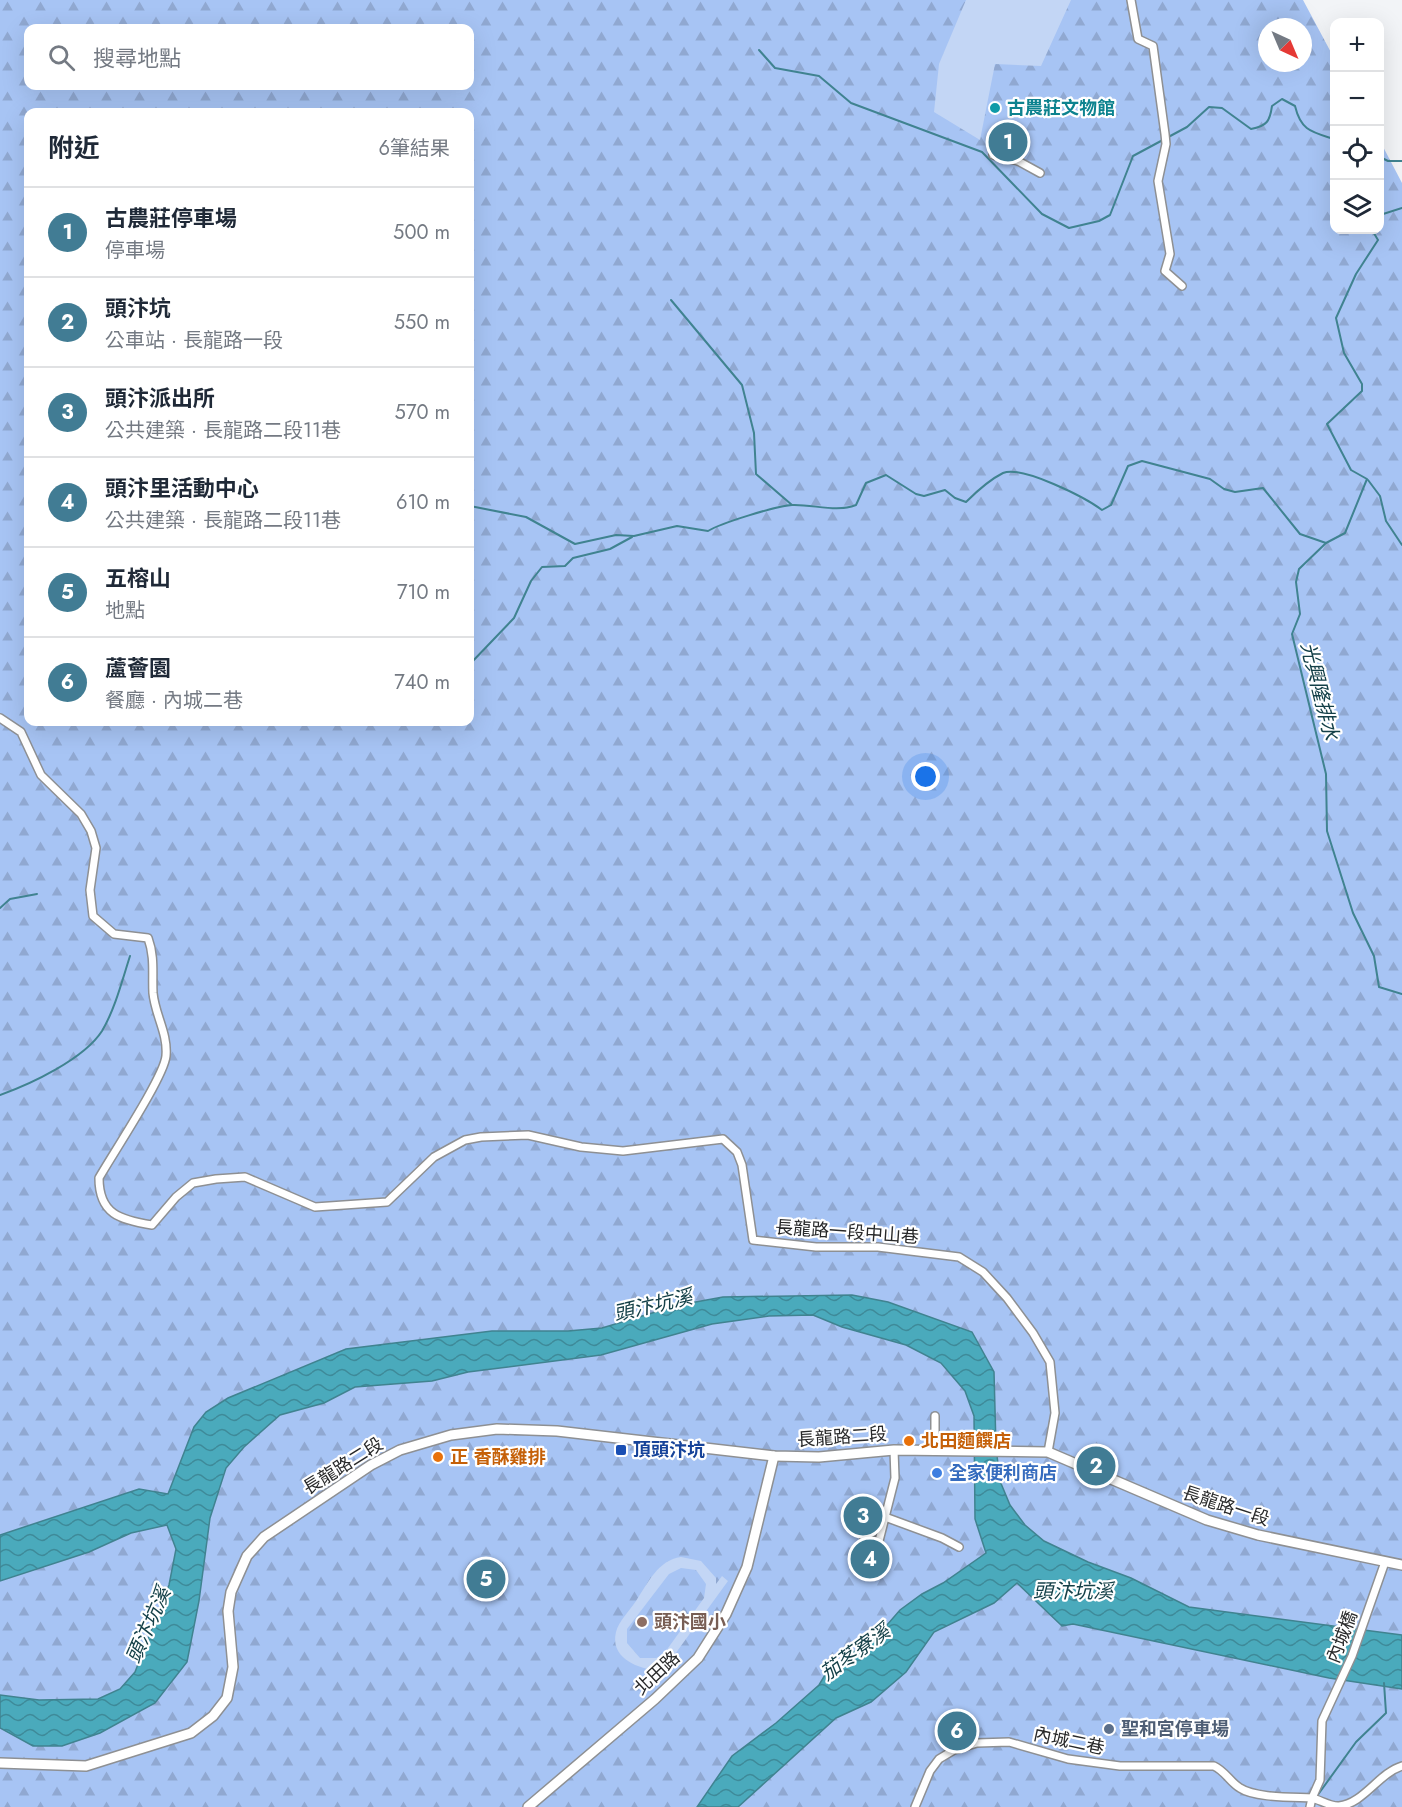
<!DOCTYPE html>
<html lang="zh-TW">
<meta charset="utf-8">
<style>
body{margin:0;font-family:Jost,"Noto Sans TC",sans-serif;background:#f6f6f7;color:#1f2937}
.controls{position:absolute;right:18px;top:18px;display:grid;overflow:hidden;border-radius:12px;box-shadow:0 6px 24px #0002}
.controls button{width:54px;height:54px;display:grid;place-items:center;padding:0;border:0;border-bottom:2px solid #e0e1e3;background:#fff;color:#1f2937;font:30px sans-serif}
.compass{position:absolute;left:1258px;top:18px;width:54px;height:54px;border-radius:50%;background:#fff;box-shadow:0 6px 24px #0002;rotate:136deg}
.you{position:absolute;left:926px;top:777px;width:21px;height:21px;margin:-15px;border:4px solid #fff;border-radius:50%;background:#1a73e8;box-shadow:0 0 0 9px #1a73e833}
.badge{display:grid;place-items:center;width:39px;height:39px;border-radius:50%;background:#417c94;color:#fff;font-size:20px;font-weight:700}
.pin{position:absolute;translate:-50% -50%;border:3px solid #fff;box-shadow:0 2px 6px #0006}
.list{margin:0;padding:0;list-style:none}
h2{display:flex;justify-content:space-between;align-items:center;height:78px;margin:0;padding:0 24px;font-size:26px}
h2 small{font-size:20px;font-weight:400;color:#747a83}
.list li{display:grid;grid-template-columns:39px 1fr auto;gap:18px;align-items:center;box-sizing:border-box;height:90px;padding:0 24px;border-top:2px solid #e0e1e3}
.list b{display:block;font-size:22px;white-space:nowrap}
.list p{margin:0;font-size:20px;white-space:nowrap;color:#747a83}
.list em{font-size:20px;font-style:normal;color:#747a83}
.icon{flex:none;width:33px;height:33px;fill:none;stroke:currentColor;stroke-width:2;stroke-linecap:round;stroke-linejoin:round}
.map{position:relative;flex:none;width:1402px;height:1807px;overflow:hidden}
.search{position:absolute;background:#fff;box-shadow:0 6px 24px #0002;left:24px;top:24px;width:450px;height:66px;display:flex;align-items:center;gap:15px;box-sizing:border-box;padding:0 21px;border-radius:12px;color:#747a83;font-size:22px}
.panel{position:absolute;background:#fff;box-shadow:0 6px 24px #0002;left:24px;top:108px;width:450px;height:618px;border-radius:12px}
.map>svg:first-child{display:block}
.forest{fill:url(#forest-firs);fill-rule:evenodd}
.green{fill:#c3d6f5;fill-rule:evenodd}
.water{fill:url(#water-waves);stroke:#408390;stroke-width:1.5}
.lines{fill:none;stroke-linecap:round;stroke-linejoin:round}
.stream{stroke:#408390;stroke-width:2}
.street-casing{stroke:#8e9093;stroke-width:10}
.secondary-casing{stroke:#8e9093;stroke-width:12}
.street{stroke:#fff;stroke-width:7}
.secondary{stroke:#fff;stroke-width:9}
.culture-dot{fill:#0f9aa8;stroke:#fff;stroke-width:2}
.food-dot{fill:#e8710a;stroke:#fff;stroke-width:2}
.transit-dot{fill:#1a4fb4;stroke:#fff;stroke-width:2}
.shop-dot{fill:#3f7fe0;stroke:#fff;stroke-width:2}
.education-dot{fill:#8d6e63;stroke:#fff;stroke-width:2}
.service-dot{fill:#5c6f8a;stroke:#fff;stroke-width:2}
.labels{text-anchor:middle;stroke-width:4.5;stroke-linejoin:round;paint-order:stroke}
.culture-label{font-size:18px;font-weight:bold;fill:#0d838f;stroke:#fff;text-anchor:start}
.street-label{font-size:18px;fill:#28292a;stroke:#fff}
.food-label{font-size:18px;font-weight:bold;fill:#c56008;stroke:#fff;text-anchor:start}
.transit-label{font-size:18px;font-weight:bold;fill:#164399;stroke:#fff;text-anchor:start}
.shop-label{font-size:18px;font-weight:bold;fill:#366cbe;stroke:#fff;text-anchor:start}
.education-label{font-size:18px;font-weight:bold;fill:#785e54;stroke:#fff;text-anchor:start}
.service-label{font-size:18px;font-weight:bold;fill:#4e5e75;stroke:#fff;text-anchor:start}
.water-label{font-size:20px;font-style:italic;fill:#144048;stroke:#fff}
</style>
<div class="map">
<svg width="1402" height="1807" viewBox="0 0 1402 1807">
<defs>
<pattern id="forest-firs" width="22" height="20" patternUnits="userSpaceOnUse" patternTransform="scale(1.5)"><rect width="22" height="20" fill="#a7c4f4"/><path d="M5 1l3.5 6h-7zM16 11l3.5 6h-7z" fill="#90a8d1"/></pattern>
<pattern id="water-waves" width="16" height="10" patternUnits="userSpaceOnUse" patternTransform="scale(1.5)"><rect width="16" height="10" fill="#4aaabc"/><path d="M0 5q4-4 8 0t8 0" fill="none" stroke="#3e8a99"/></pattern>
</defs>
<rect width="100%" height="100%" fill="#f2f4f7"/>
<path class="forest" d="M0,0H1303L1334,58V230H1380V141L1402,183V1807H0ZM1267,27H1303V63H1267ZM28,28H470V86H28ZM28,112H470V722H28Z"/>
<g class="green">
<path d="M966,0H1071L1041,66L995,64L980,140L934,112L939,64Z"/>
<path d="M681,1557L701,1561L716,1578V1584L722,1576L728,1581L649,1690L643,1685L653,1670C635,1667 610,1657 616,1632C618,1622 630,1610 636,1601C648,1583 658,1560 681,1557ZM681,1568L696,1570L706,1584L704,1598L663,1655L656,1658H640L627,1643V1629L669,1574Z"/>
</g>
<path class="water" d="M852,1295L888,1302L972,1332L994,1372L996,1447L1000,1481L1010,1505L1025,1525L1044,1541L1088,1562L1131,1578L1189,1607L1402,1635V1689L1329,1678L1073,1624L1062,1626L1017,1583L994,1603L934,1632L906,1672L871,1702L836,1718L738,1807H697L732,1756L776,1723L819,1685L828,1670L880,1633L900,1610L922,1594L943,1583L986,1553L975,1519L974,1416L965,1391L941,1363L906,1345L842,1327L813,1315L769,1316L712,1324L601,1355L468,1372L432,1381L355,1387L324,1403L280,1415L244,1447L226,1468L210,1518L199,1601L187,1662L155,1703L100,1733L62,1746H33L0,1728V1695L39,1700L98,1699L120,1689L135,1672L169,1585L176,1549L167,1525L131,1533L89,1552L0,1581V1535L139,1489L168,1494L194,1427L206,1412L228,1398L346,1349L492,1331H568L602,1328L679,1305L723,1297Z"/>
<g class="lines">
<g class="stream">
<path d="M759,50L775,68L819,76L851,103L982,152L1042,214L1069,228L1099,221L1110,215L1133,156L1187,127L1209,107L1222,108L1251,129C1267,126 1270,121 1272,106L1282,99L1295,106C1301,131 1312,132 1334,139"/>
<path d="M1380,157L1388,161H1402"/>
<path d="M1380,215L1402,208"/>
<path d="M1372,230L1378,240L1356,274L1336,318L1344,353L1362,384V391L1327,424L1351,470L1367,479L1345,533L1326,543L1299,569L1296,582L1300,614L1292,634L1326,774L1327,831L1353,913L1374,956L1379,987L1402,994"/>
<path d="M671,300L742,385L754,433L756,474L792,505"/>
<path d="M1368,480L1380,496L1386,521L1402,545"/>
<path d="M470,506L526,517L575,544L616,535L634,536L677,526L708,531C721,523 776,506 792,505C813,504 836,513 856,505L866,483L886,475L916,494L924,496L945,490L955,498L966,502C976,492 991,479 1003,473C1022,465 1086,498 1102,510L1111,505L1128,466L1142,461L1210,479L1224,489L1235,492L1263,488L1300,534L1326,543"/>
<path d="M470,664L514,618L531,581L542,567L565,566L573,558L610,549L632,537"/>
<path d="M0,908L10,899L37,894"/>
<path d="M0,1095C31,1084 84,1059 102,1031C115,1009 122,981 130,956"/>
<path d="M1317,1796L1356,1742L1386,1713L1384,1683"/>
</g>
<g class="street-casing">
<g id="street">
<path d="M1131,0L1138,39L1153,46L1165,134L1166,144L1158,181L1170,254L1165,271L1182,286"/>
<path d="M993,155L1018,161L1040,173"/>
<path d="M0,718L21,732L41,775L81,814L91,831L96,848L90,890L93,916L114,934L148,938C155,957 152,974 153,993C155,1015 168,1033 166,1056C164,1077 112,1155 99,1178C99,1214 120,1220 152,1225L176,1197L193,1183L216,1179L245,1177L315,1207L387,1202L434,1157L465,1140L481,1137L528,1135L581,1147L623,1151L723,1139L737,1152L742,1165L753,1240L816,1247H878L959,1257L983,1272L1007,1298L1033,1333L1050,1362L1055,1413L1048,1452"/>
<path d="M935,1416V1451"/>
<path d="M885,1517L942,1538L959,1547"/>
<path d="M864,1539L879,1541L895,1478L894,1450"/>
<path d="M915,1807L930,1771L939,1759L954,1750L977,1743L1009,1742L1068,1759L1120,1766H1214C1225,1771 1230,1782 1240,1788C1255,1798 1293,1797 1312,1798L1320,1780L1322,1721L1352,1656L1385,1562"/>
<path d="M1310,1807L1312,1798C1320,1800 1332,1807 1339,1806C1363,1804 1379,1773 1402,1766"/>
</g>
</g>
<g class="secondary-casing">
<g id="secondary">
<path d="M0,1763L86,1766L191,1733L213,1716L227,1698L233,1667L228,1611L231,1592L247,1556L264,1537L371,1465L400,1450L451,1435L497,1429L557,1431L774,1456L819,1457L894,1450L1048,1452L1207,1520L1258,1535L1402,1565"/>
<path d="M528,1807L655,1699L698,1658L726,1614L747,1567L774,1456"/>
</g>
</g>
<use href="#street" class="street"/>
<use href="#secondary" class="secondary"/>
</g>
<circle class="culture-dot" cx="995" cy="108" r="6"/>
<g class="food-dot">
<circle cx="909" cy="1441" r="6"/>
<circle cx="438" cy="1457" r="6"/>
</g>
<rect class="transit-dot" x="615" y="1444" width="12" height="12" rx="3"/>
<circle class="shop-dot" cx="937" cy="1473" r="6"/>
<circle class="education-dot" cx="642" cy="1622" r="6"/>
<circle class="service-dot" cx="1109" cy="1729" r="6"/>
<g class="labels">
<g class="culture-label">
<text x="1007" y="114">古農莊文物館</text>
</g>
<g class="street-label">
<text transform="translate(847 1232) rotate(4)" y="6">長龍路一段中山巷</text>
<text transform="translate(842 1437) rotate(-4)" y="6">長龍路二段</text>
<text transform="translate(343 1466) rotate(-32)" y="6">長龍路二段</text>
<text transform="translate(1226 1506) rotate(18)" y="6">長龍路一段</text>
<text transform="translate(1342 1637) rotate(-69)" y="6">內城橋</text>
<text transform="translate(657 1673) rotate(-43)" y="6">北田路</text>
<text transform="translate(1069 1741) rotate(12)" y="6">內城二巷</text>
</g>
<g class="food-label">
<text x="921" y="1447">北田麵饌店</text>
<text x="450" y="1463">正 香酥雞排</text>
</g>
<g class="transit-label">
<text x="633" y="1456">頂頭汴坑</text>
</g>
<g class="shop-label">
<text x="949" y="1479">全家便利商店</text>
</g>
<g class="education-label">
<text x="654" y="1628">頭汴國小</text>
</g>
<g class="service-label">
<text x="1121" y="1735">聖和宮停車場</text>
</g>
<g class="water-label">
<text transform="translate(1320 691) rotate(76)" y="7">光興隆排水</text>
<text transform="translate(653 1305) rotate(-13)" y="7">頭汴坑溪</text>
<text x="1073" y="1598">頭汴坑溪</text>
<text transform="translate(148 1625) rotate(-66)" y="7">頭汴坑溪</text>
<text transform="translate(855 1652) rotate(-36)" y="7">茄苳寮溪</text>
</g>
</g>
</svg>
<div class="controls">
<button>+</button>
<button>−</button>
<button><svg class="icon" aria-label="locate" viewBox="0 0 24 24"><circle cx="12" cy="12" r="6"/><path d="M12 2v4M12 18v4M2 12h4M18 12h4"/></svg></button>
<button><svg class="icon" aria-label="layers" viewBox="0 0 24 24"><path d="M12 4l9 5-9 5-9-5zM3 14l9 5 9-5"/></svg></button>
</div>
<svg class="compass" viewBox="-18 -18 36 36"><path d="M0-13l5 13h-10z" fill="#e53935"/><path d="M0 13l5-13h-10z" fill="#747a83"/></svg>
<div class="you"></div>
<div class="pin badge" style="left:1008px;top:142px">1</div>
<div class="pin badge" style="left:1096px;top:1466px">2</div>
<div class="pin badge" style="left:863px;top:1516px">3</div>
<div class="pin badge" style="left:870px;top:1559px">4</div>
<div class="pin badge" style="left:486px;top:1579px">5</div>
<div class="pin badge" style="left:957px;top:1731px">6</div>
<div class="search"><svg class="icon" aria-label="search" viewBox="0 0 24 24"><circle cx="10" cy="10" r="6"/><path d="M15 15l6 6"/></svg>搜尋地點</div>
<section class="panel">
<h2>附近<small>6筆結果</small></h2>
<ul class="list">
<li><span class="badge">1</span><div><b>古農莊停車場</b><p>停車場</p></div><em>500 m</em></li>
<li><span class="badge">2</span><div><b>頭汴坑</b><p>公車站 · 長龍路一段</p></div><em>550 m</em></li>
<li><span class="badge">3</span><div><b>頭汴派出所</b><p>公共建築 · 長龍路二段11巷</p></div><em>570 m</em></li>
<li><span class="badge">4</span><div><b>頭汴里活動中心</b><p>公共建築 · 長龍路二段11巷</p></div><em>610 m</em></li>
<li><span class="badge">5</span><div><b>五榕山</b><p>地點</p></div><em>710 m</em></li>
<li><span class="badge">6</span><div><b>蘆薈園</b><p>餐廳 · 內城二巷</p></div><em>740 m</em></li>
</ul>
</section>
</div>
